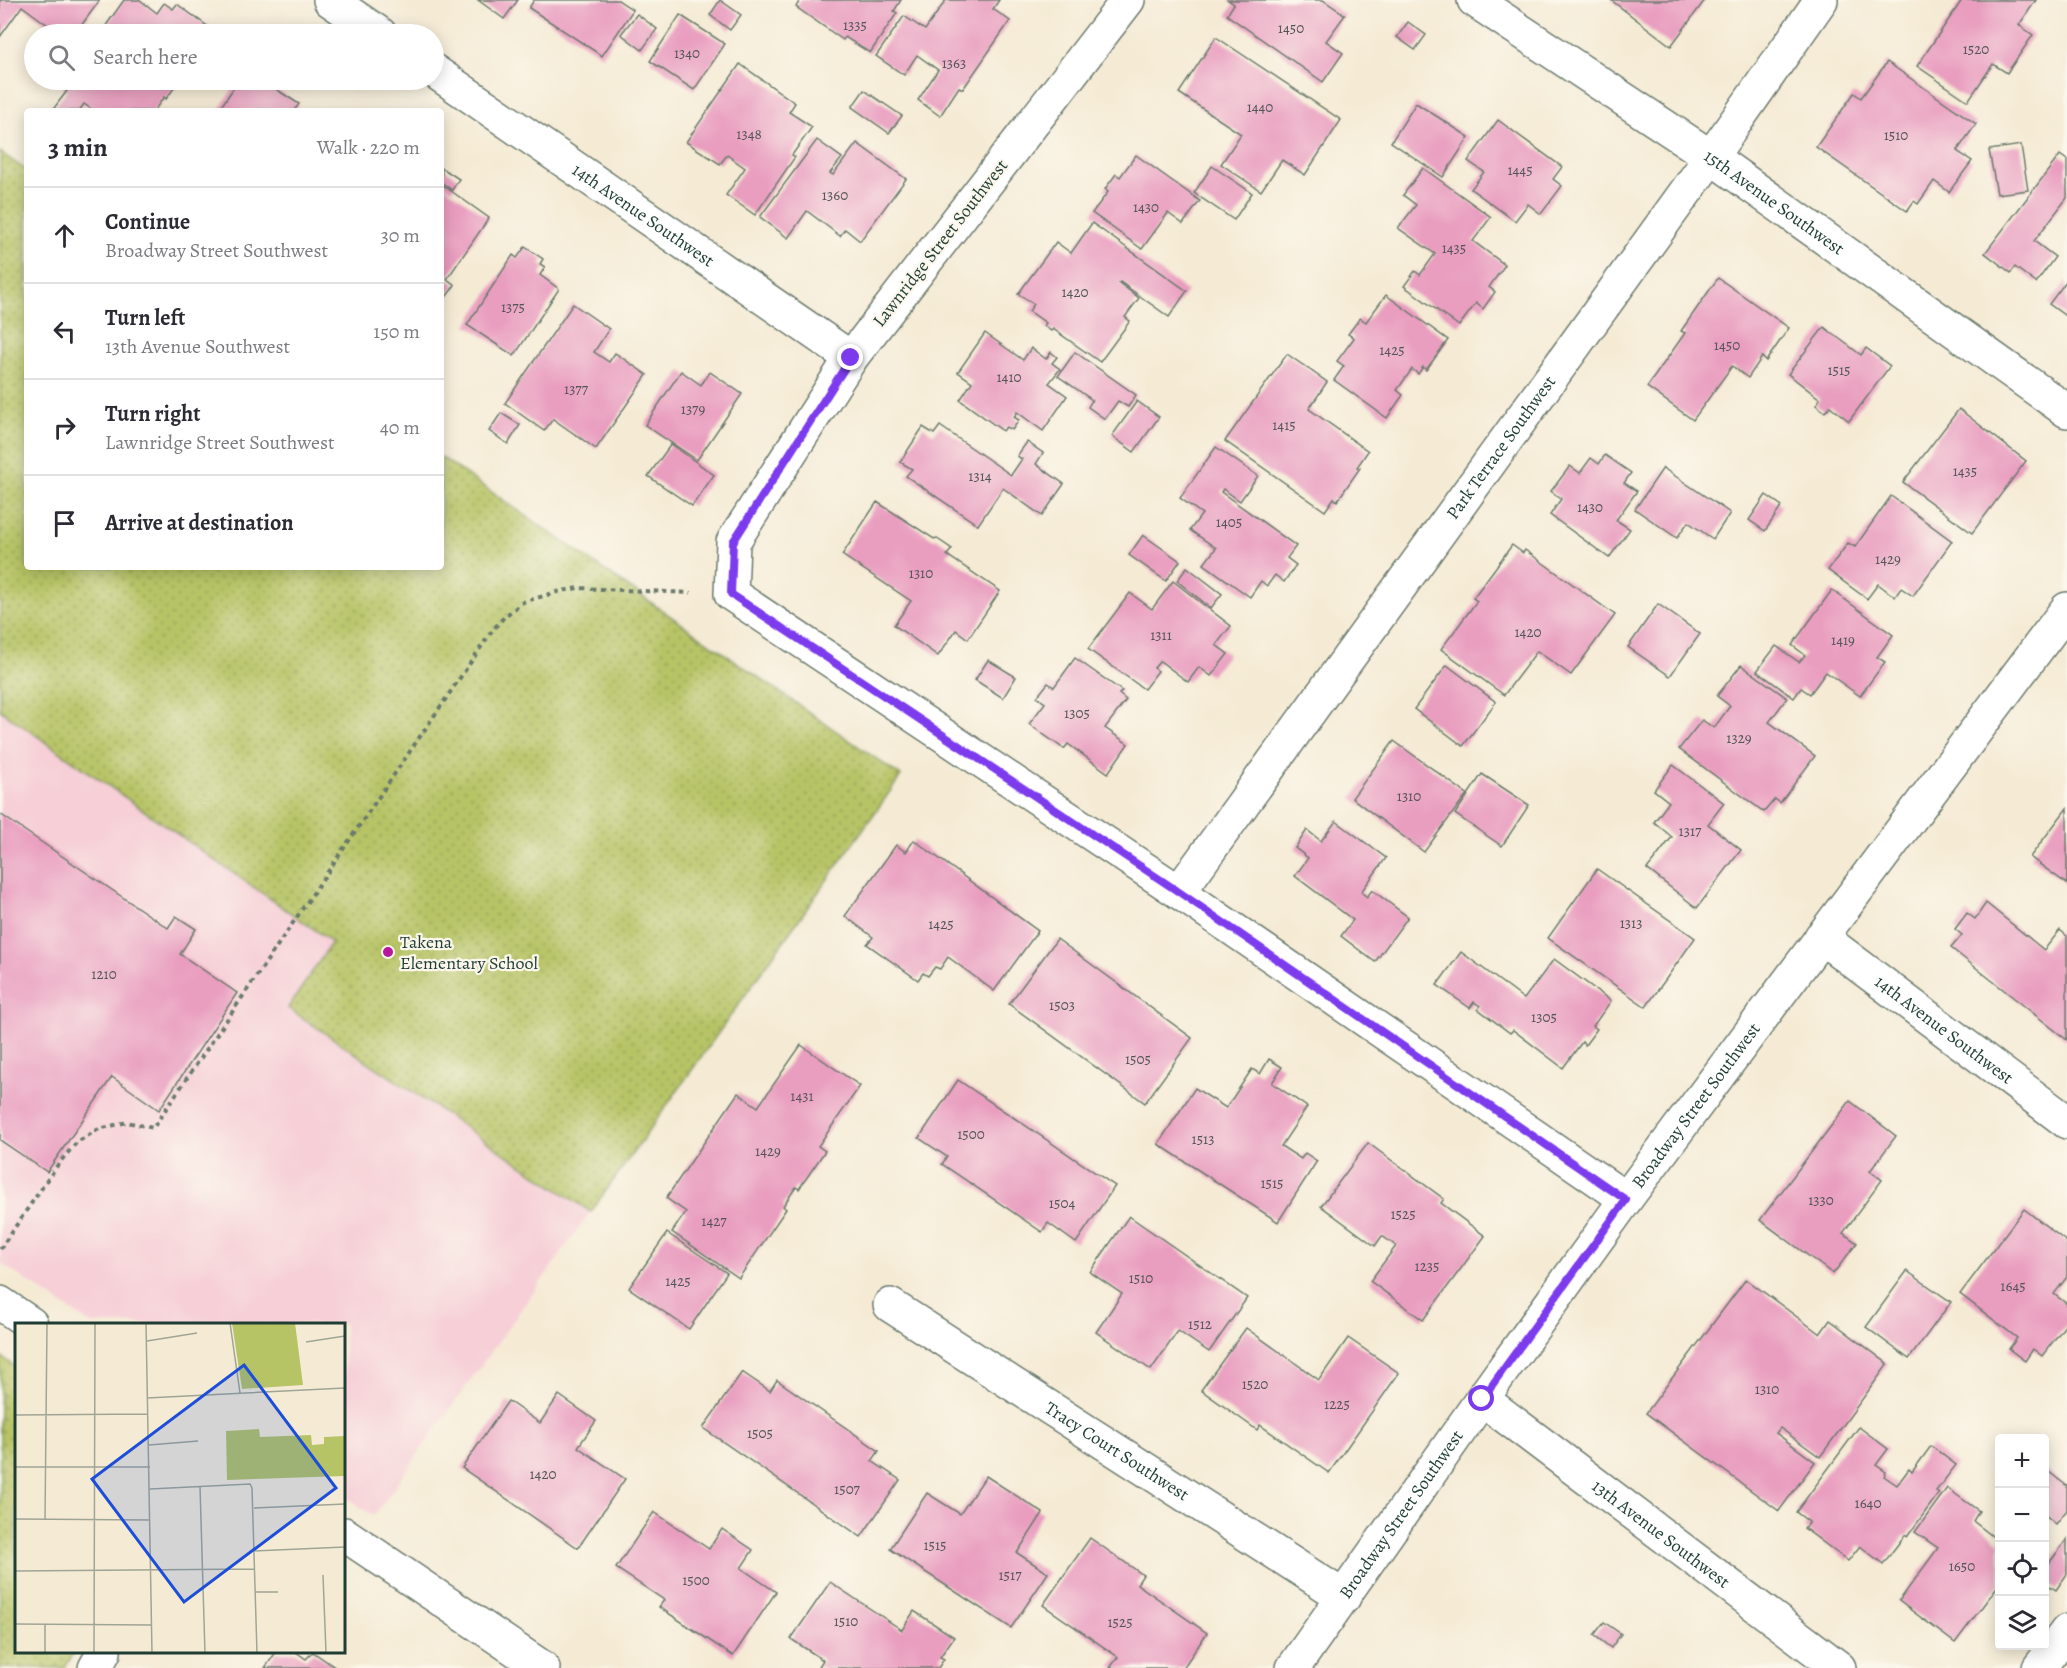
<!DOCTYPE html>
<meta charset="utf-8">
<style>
body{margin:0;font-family:Alegreya,serif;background:#f2f2f3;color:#2b2b33}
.controls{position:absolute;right:18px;bottom:18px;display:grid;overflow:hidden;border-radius:6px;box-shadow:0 3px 15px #0003}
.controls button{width:54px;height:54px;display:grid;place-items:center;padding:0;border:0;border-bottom:2px solid #e1e1e2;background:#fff;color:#2b2b33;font:30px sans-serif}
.stop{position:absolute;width:18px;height:18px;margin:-14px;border:4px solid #7c3aed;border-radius:50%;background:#fff}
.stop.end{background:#7c3aed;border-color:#fff;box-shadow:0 2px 6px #0008}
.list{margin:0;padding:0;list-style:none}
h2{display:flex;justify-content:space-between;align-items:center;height:78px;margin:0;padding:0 24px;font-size:26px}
h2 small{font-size:20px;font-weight:400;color:#7c7c81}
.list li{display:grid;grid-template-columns:39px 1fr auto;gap:18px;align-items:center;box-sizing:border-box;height:96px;padding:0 24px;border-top:2px solid #e1e1e2}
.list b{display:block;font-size:22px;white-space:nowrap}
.list p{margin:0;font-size:20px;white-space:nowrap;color:#7c7c81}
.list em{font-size:20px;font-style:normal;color:#7c7c81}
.icon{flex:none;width:33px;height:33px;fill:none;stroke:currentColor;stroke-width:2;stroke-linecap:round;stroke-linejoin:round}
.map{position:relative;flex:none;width:2067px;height:1668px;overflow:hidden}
.search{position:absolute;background:#fff;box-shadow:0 3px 15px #0003;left:24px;top:24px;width:420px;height:66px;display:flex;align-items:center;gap:15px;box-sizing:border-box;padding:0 21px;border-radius:33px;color:#7c7c81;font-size:22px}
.panel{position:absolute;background:#fff;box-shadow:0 3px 15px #0003;left:24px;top:108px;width:420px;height:462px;border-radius:6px}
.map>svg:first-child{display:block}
.built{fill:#f6cfd7}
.park{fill:url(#park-dots);stroke:#6b804d;stroke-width:1.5}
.building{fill:#e99dbf}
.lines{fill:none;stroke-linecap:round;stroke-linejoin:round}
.minor-casing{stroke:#6a7a6c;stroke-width:36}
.path{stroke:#6a7a6c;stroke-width:4;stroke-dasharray:4.5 4.5;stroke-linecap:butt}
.minor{stroke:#fff;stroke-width:33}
.route{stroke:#7c3aed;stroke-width:8}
.poi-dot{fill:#b5179e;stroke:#fbf7ec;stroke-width:2}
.labels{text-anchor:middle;stroke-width:4.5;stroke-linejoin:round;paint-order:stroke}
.number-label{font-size:15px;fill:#525557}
.street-label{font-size:18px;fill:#1f3d34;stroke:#fbf7ec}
.poi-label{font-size:18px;fill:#1f3d34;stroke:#fbf7ec;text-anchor:start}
.inset-road{fill:none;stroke:#9fa595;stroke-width:1.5}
.view{fill:#1d4ed8;fill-opacity:0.15;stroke:#1d4ed8;stroke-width:3}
.inset-edge{fill:none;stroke:#1f3d34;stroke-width:3}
</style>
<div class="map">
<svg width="2067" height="1668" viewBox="0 0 2067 1668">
<defs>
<pattern id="park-dots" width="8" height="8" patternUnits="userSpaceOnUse" patternTransform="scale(1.5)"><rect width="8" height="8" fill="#b7c466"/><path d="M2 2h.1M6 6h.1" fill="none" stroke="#94a055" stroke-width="1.8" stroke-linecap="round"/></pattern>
</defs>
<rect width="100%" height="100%" fill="#fbf7ec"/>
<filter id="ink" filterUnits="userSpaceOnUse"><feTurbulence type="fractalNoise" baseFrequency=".0167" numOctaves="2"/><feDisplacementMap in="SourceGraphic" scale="12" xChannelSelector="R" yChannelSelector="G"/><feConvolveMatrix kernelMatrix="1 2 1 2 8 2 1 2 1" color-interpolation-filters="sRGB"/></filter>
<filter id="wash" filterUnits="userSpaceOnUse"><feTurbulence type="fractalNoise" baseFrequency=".008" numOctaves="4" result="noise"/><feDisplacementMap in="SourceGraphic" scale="24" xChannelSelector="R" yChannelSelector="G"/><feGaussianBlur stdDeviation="1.35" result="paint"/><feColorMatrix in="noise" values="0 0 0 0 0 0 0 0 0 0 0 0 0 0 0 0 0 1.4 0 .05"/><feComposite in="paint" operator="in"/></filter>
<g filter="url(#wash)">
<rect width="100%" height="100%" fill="#f5ebd5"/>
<path class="built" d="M0,152L27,171V567H441V457L901,776L374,1516L344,1496V1324H91L0,1263Z"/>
<g class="park">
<path d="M0,152L27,171V567H441V457L901,776L591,1212L288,1008L332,942L0,710Z"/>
<path d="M0,1356L16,1367V1652H74L65,1668H0Z"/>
</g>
<g id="blocks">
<g class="building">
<path d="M0,0H100L75,34H60L22,6L0,37Z"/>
<path d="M124,0H140L157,13L164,3L173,9L177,4L214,31L212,34H100Z"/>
<path d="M478,0H518L504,19Z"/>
<path d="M534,0H618L633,10L602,56L529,8Z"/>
<path d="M720,0L741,15L730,30L710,15Z"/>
<path d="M800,0H901L894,11L897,13L870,53L845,37L843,40L796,7Z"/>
<path d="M946,0H999L993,9L1010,21L963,89L959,87L940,116L918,100L938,70L917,55L904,75L876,56L904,16L925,30Z"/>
<path d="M1228,0H1323L1345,15L1326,41L1343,53L1323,82L1227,15L1234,4Z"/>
<path d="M1611,0H1705L1671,46Z"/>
<path d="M1962,0H2036L2019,25L2033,35L2007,73L1993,64L1968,101L1917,66Z"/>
<path d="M637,14L657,29L642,50L621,34Z"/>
<path d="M680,15L725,44L694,90L650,61Z"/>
<path d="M1408,22L1426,35L1415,50L1397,37Z"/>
<path d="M1216,37L1341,120L1305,175L1282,160L1261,191L1221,164L1241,134L1179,93Z"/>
<path d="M1887,62L1976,124L1957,151L1972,161L1949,192L1934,181L1918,204L1914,201L1907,211L1816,147L1854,93L1861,98Z"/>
<path d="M740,64L795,103L789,112L812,127L792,155L795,157L755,215L726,195L745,168L727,155L720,164L686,142Z"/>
<path d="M68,80H180L166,99L164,97L154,111H94L84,104L79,111H58L54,108L67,91L62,88Z"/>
<path d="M239,80H262L299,104L294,111H218Z"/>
<path d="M864,90L902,116L889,133L852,107Z"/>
<path d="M1416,103L1469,137L1443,177L1391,142Z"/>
<path d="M1498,120L1562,167L1553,179L1562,186L1541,214L1528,204L1515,221L1471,189L1484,172L1468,161Z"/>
<path d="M817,140L842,158L830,173L833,175L857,143L906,179L860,241L845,229L840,236L807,211L788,238L760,217Z"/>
<path d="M2021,145L2028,190L1997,194L1989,150Z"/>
<path d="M1136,155L1200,201L1183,224L1168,213L1142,249L1092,213L1108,192L1105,189L1116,174L1120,177Z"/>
<path d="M2060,155L2067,160V198L2034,241L2055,257L2036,283L2015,267L2011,273L1985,253Z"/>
<path d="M1212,166L1252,193L1234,220L1194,193Z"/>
<path d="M442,168L459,179L452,190L441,182Z"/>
<path d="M1423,168L1491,217L1473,241L1505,265L1489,287L1495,292L1483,309L1476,303L1459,326L1404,286L1415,271L1420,275L1435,254L1398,228L1416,205L1403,195Z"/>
<path d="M444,186L489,218L447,279L455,285L447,296L441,291V191Z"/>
<path d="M1092,223L1187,291L1169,317L1120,282L1119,283L1139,298L1125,317L1130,321L1100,362L1053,329L1051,331L1044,326L1046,323L1029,311L1034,304L1018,294L1056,242L1071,253Z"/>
<path d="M525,247L543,259L540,264L545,267L540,275L559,289L514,356L467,325L513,255L517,258Z"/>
<path d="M1718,278L1789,328L1766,361L1762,357L1748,378L1732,366L1693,420L1647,387L1685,333L1681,331Z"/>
<path d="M2067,280V317L2049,304Z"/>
<path d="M1386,295L1448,340L1426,370L1423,367L1418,374L1412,369L1397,390L1403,395L1387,418L1334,380L1344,366L1337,361L1354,338L1348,334L1360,318L1366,322Z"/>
<path d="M573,304L609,329L594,352L609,362L615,353L647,375L596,449L553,419L544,431L505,403Z"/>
<path d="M1824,327L1861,355L1866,348L1890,366L1849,421L1830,406L1825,412L1816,405L1820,399L1788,374Z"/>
<path d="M985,333L1023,360L1031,348L1046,359L1051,352L1057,357L1052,363L1060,369L1049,383L1067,396L1043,431L1017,412L1014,417L1019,420L1012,430L1006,427L1003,431L960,400L972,382L958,372Z"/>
<path d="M1075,352L1136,395L1128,407L1118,401L1105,419L1088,407L1092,400L1058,376Z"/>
<path d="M1287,354L1327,382L1309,409L1368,451L1357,467L1360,468L1337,501L1334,498L1325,511L1225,441Z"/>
<path d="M681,371L701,385L710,372L742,394L697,460L645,425Z"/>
<path d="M1137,401L1159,417L1134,452L1112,436Z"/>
<path d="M1959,409L2026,461L1972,533L1903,482Z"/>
<path d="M501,413L520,425L508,444L489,431Z"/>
<path d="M940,426L1011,475L1022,459L1017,456L1027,442L1043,453L1036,464L1064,484L1042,516L1003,488L978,525L906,476L912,469L900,462L923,427L934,434Z"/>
<path d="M671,444L714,475L692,506L648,476Z"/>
<path d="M1216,447L1258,476L1240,501L1223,489L1221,492L1296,546L1287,558L1296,565L1284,582L1275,575L1267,586L1261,581L1250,597L1204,564L1216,548L1190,530L1202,514L1180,498Z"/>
<path d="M1605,455L1631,473L1624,483L1637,491L1616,520L1630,529L1609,558L1550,515L1561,499L1551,491L1570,466L1580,473L1591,458L1599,464Z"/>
<path d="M1663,468L1730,513L1713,539L1688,522L1677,538L1635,509Z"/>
<path d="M1766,495L1782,506L1765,531L1749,520Z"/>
<path d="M1891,496L1952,541L1913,596L1901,588L1895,597L1878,584L1867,599L1828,570L1848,543L1855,547Z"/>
<path d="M877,502L934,539L936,538L952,549L947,555L1000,591L968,639L956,630L938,656L894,625L911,601L842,555Z"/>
<path d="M1143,535L1180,561L1166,581L1129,555Z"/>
<path d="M1512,545L1523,553L1525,550L1615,615L1571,675L1537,651L1504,695L1441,649L1477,601L1473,598Z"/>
<path d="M1187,567L1222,594L1211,608L1177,581Z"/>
<path d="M1173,581L1231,626L1216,645L1228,654L1211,676L1199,667L1188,682L1160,661L1154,668L1158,671L1144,689L1088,649L1130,593L1152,609Z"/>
<path d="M1832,590L1893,635L1877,657L1885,662L1860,696L1826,672L1810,694L1801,688L1794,698L1757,671L1776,646L1799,662L1805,655L1792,645Z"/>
<path d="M1658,604L1700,634L1670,676L1628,647Z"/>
<path d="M1075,658L1122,691L1119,694L1126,700L1105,728L1128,744L1108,773L1068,744L1064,749L1029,724L1045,703L1037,697L1048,683L1054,687Z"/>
<path d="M988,660L1016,677L1003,698L975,680Z"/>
<path d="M1447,665L1496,702L1463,746L1414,709Z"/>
<path d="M1741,665L1787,698L1769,722L1815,756L1780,803L1775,799L1764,812L1679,749L1702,720L1714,728L1730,706L1717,696Z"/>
<path d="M1394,741L1467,794L1424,852L1352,798Z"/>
<path d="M1673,765L1724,803L1708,824L1741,850L1697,908L1647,869L1672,837L1654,822L1669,802L1654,790Z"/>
<path d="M1482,774L1529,805L1502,846L1455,814Z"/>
<path d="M2067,808V884L2030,857Z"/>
<path d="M0,814L168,928L176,916L196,929L180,954L237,993L159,1110L112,1077L47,1172L0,1140Z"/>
<path d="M1336,821L1386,858L1361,892L1367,897L1372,890L1408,917L1375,962L1341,936L1353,920L1295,876L1308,858L1295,848L1307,830L1321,841Z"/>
<path d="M914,840L1038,931L994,991L948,957L940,969L935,967L928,976L923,973L918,980L867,944L873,937L845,916L896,845L906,852Z"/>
<path d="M1597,869L1695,938L1646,1007L1548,938Z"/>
<path d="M1986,903L2044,950L2060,930L2067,936V1040L1951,948L1962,935L1955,929L1967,913L1975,919Z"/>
<path d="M1057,939L1192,1038L1145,1103L1009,1004Z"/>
<path d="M1461,952L1524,999L1554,959L1611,1001L1593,1026L1597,1029L1585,1045L1582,1042L1563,1068L1513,1030L1510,1033L1478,1009L1480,1006L1474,1002L1470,1008L1437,985Z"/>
<path d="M801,1045L860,1086L818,1146L825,1151L799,1189L796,1187L783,1206L786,1209L739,1278L672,1232L686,1212L666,1198L738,1093L758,1107Z"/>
<path d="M1269,1059L1282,1067L1272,1083L1307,1107L1281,1146L1301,1159L1305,1153L1317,1161L1278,1222L1158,1144L1195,1088L1226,1108L1252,1069L1260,1074Z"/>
<path d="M958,1080L1115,1186L1076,1243L1048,1223L1042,1232L942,1164L947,1157L919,1138Z"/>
<path d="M1850,1101L1896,1136L1870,1171L1882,1180L1843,1233L1857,1243L1833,1274L1760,1220Z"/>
<path d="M1368,1143L1444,1199L1441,1203L1485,1236L1423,1320L1370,1281L1396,1246L1382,1236L1375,1246L1321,1206Z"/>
<path d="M2024,1209L2067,1242V1277L2054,1294L2067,1304V1323L2042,1356L2033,1349L2025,1361L2009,1349L2017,1338L1960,1294Z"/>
<path d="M1129,1216L1247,1298L1209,1352L1178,1331L1151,1370L1096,1332L1122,1294L1090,1272Z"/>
<path d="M667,1233L727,1273L689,1329L629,1288Z"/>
<path d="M1907,1271L1951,1302L1909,1359L1866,1327Z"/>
<path d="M1746,1279L1820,1334L1830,1320L1888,1364L1820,1457L1780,1428L1776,1433L1815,1462L1779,1511L1646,1413Z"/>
<path d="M1246,1328L1319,1380L1348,1338L1399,1373L1329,1473L1260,1425L1257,1430L1201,1390Z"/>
<path d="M742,1372L770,1391L777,1380L879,1451L872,1461L900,1480L861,1537L703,1428Z"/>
<path d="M559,1395L596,1421L578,1447L625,1479L578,1548L462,1468L508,1401L540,1423Z"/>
<path d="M1859,1427L1888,1449L1876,1465L1886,1472L1884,1476L1897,1485L1909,1469L1912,1472L1931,1446L1956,1465L1936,1491L1939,1493L1907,1537L1905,1535L1883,1564L1860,1546L1848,1561L1804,1528L1809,1522L1796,1512Z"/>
<path d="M2044,1468L2067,1486V1510L2056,1524L2044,1514Z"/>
<path d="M986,1476L1043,1513L1017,1553L1048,1573L1011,1628L890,1549L927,1493L960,1514Z"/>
<path d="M1947,1488L1979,1511L1973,1521L2000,1542V1583L1955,1643L1899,1601L1938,1548L1915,1532Z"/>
<path d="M654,1512L709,1549L722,1529L753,1550L741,1568L776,1592L733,1656L659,1607L664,1600L616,1568Z"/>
<path d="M1090,1538L1143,1575L1137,1584L1207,1633L1183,1668H1110L1118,1657L1043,1605Z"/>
<path d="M2067,1539V1574L2056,1590L2044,1582V1570Z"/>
<path d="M830,1582L902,1630L914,1611L954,1637L940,1657L944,1659L938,1668H818L823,1660L791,1639Z"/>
<path d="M1604,1622L1621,1634L1611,1648L1594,1635Z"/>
<path d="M276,1652H296L306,1659L313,1652L336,1668H265Z"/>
</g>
</g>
</g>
<g filter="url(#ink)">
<use href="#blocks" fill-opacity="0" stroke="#6a7a6c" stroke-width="1.5"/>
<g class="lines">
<g class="minor-casing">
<g id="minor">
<path d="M330,0L380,34"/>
<path d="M1128,0L851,358L733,542L731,594L1179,892L1626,1199"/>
<path id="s1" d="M1474,0L1711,157L2067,411"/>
<path id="s2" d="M434,71L851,358"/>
<path id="s3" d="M1179,892L1711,157L1821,0"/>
<path id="s4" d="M1821,937L2067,1122"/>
<path d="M0,1303L31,1324"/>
<path id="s5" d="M890,1305L1344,1597"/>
<path id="s6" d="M1482,1399L1839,1668"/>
<path d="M344,1534L543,1668"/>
<path d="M95,1668L104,1652"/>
<path id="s7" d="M1293,1668L1482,1399L1626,1199L2067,609"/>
<path d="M2039,1668L2067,1631"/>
</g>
</g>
<path class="path" d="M0,1249L59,1163L77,1142L99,1129L127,1122L153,1128L492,631L504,617L523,602L557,592L578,588L691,593"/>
<use href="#minor" class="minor"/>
</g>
</g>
<g class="lines" filter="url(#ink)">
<path class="route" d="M851,358L733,542L731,594L1179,892L1626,1200L1482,1399"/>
</g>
<circle class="poi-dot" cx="388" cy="952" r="6"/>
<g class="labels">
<g class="number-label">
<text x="855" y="30">1335</text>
<text x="1291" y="33">1450</text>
<text x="1976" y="54">1520</text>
<text x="687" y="58">1340</text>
<text x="954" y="68">1363</text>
<text x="1260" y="112">1440</text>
<text x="749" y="139">1348</text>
<text x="1896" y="140">1510</text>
<text x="1520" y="175">1445</text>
<text x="835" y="200">1360</text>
<text x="1146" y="212">1430</text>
<text x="1454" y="253">1435</text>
<text x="1075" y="297">1420</text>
<text x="513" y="312">1375</text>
<text x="1727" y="350">1450</text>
<text x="1392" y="355">1425</text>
<text x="1839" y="375">1515</text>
<text x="1009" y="382">1410</text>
<text x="576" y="394">1377</text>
<text x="693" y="414">1379</text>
<text x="1284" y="430">1415</text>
<text x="1965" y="476">1435</text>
<text x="980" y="481">1314</text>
<text x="1590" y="512">1430</text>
<text x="1229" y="527">1405</text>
<text x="1888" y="564">1429</text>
<text x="921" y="578">1310</text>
<text x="1528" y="637">1420</text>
<text x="1161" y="640">1311</text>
<text x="1843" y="645">1419</text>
<text x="1077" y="718">1305</text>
<text x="1739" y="743">1329</text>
<text x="1409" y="801">1310</text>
<text x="1690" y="836">1317</text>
<text x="1631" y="928">1313</text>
<text x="941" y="929">1425</text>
<text x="104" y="979">1210</text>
<text x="1062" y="1010">1503</text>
<text x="1544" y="1022">1305</text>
<text x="1138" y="1064">1505</text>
<text x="802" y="1101">1431</text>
<text x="971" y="1139">1500</text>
<text x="1203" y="1144">1513</text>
<text x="768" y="1156">1429</text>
<text x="1272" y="1188">1515</text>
<text x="1821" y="1205">1330</text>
<text x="1062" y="1208">1504</text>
<text x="1403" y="1219">1525</text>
<text x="714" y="1226">1427</text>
<text x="1427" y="1271">1235</text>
<text x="1141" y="1283">1510</text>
<text x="678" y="1286">1425</text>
<text x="2013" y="1291">1645</text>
<text x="1200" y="1329">1512</text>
<text x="1255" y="1389">1520</text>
<text x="1767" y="1394">1310</text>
<text x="1337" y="1409">1225</text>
<text x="760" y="1438">1505</text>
<text x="543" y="1479">1420</text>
<text x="847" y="1494">1507</text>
<text x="1868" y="1508">1640</text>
<text x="935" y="1550">1515</text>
<text x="1962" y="1571">1650</text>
<text x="1010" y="1580">1517</text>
<text x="696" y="1585">1500</text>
<text x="846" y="1626">1510</text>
<text x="1120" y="1627">1525</text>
</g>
<g class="street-label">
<text dy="6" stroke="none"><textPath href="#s1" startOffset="362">15th Avenue Southwest</textPath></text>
<text dy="6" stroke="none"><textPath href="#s2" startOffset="254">14th Avenue Southwest</textPath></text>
<text transform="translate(940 243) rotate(-52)" y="6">Lawnridge Street Southwest</text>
<text dy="6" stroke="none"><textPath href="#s3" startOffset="549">Park Terrace Southwest</textPath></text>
<text dy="6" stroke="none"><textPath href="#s4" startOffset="154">14th Avenue Southwest</textPath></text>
<text dy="6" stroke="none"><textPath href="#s7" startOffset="692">Broadway Street Southwest</textPath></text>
<text dy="6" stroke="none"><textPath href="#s5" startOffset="270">Tracy Court Southwest</textPath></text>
<text dy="6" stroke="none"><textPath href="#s7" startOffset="188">Broadway Street Southwest</textPath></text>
<text dy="6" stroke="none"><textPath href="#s6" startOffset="224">13th Avenue Southwest</textPath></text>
</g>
<g class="poi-label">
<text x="400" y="948">Takena<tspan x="400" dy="21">Elementary School</tspan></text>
</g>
</g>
<g transform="translate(15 1323)">
<rect width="330" height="330" fill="#f5ebd5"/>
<path d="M217,0H280L288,62L227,66ZM244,106L245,114L296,112L297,122L309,121V114L330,113V153L212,157L211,108Z" fill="#b7c466"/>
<path class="inset-road" d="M131,0L137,330M215,0L225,70M132,18L182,10M291,19L330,13M132,75L330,65M0,92L133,91M134,122L183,118M0,144H135M185,164L190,330M135,166L235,161L237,165L242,330M239,185L330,181M0,196L135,197M30,197L32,0M238,228L330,224M0,248L239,246M308,252L311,330M240,269H263M0,301L137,302M30,330V301M79,330L80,0"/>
<path class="view" d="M229,42L321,165L169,279L77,156Z"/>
<rect width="330" height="330" class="inset-edge"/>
</g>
</svg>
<div class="controls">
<button>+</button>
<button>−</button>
<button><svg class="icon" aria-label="locate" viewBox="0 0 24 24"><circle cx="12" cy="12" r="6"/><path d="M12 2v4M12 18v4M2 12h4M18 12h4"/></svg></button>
<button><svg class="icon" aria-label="layers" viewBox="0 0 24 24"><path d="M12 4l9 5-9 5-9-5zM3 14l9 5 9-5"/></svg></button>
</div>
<div class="stop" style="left:1482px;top:1399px"></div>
<div class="stop end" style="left:851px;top:358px"></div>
<div class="search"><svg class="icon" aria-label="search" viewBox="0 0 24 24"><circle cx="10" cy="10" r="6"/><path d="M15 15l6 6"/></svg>Search here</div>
<section class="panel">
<h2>3 min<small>Walk · 220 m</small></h2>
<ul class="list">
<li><svg class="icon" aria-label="ahead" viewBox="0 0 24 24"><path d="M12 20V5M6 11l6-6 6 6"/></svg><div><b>Continue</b><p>Broadway Street Southwest</p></div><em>30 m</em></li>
<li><svg class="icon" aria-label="left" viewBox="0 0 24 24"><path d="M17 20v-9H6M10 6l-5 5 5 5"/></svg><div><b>Turn left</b><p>13th Avenue Southwest</p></div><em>150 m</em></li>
<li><svg class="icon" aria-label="right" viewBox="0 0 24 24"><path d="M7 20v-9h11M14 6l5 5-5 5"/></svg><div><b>Turn right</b><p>Lawnridge Street Southwest</p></div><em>40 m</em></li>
<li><svg class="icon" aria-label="arrive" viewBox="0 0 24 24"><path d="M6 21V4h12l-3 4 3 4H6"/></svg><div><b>Arrive at destination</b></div></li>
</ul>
</section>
</div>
